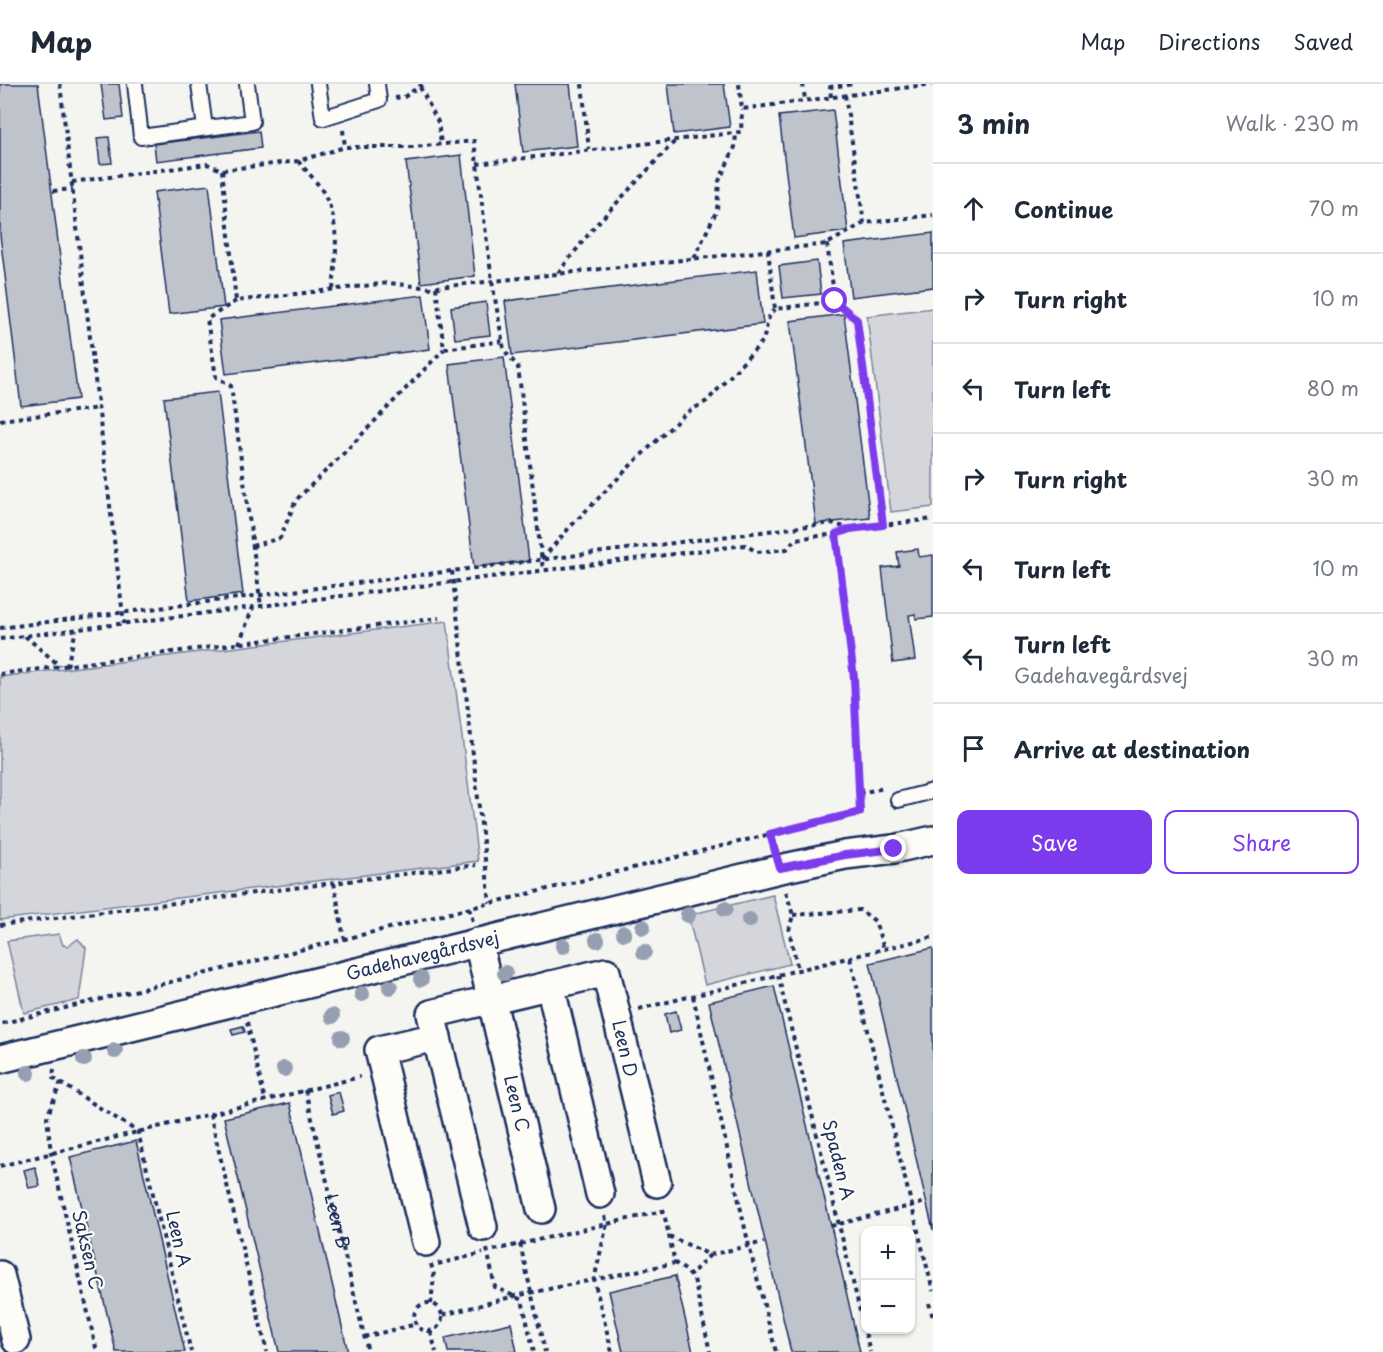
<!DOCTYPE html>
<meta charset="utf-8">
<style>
body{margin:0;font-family:"Playpen Sans",sans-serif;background:#f2f2f3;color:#1f2937}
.controls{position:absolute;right:18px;bottom:18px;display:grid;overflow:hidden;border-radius:12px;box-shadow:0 2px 4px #0004}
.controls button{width:54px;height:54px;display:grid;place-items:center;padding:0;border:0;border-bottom:2px solid #e0e1e3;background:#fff;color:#1f2937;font:30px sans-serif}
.stop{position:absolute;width:18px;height:18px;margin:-14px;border:4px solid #7c3aed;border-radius:50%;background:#fff}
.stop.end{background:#7c3aed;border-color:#fff;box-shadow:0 2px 6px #0008}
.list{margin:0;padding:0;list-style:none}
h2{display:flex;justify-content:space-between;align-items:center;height:78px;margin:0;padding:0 24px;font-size:26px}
h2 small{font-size:20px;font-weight:400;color:#747a83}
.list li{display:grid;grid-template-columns:39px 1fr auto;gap:18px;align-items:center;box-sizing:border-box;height:90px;padding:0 24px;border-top:2px solid #e0e1e3}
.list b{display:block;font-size:22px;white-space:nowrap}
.list p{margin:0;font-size:20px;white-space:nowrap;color:#747a83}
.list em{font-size:20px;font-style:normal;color:#747a83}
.actions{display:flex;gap:12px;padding:18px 24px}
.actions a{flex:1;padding:14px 0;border:2px solid #7c3aed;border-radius:12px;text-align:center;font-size:21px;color:#7c3aed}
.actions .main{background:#7c3aed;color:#fff}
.icon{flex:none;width:33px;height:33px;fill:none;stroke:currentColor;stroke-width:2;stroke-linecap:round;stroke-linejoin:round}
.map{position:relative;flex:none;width:933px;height:1268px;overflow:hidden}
header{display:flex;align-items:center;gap:36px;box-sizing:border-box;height:84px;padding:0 30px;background:#fff;border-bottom:2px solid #e0e1e3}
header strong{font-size:28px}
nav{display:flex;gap:33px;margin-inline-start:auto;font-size:21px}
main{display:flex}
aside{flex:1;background:#fff}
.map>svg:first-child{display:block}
.green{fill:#d4d6db;stroke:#78829c;stroke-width:1.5}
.building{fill:#bfc3cc;stroke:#1b2f5e;stroke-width:1.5}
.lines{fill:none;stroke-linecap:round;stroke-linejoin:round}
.service-casing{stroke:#1b2f5e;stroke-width:18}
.minor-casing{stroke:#1b2f5e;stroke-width:32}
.path{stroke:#1b2f5e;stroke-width:4;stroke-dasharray:4.5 4.5;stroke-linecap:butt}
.service{stroke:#fdfcf7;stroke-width:14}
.minor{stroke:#fdfcf7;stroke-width:27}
.tree{fill:#969fb1}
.route{stroke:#7c3aed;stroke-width:8}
.labels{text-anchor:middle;stroke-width:4.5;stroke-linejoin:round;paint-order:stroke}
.street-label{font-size:18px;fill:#1b2f5e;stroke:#fdfcf7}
</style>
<header>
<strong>Map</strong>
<nav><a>Map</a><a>Directions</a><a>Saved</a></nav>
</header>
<main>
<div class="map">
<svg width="933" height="1268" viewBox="0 0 933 1268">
<rect width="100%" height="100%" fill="#f4f4f1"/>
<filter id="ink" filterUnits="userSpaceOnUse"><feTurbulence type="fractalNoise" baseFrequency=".0167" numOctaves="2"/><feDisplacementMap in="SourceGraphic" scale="12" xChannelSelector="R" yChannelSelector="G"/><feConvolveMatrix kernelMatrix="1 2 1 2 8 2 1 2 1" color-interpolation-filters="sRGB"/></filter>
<g filter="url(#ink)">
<g class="green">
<path d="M933,224V423L891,428L867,232Z"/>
<path d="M447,537L478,777L0,836V593Z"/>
<path d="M773,811L790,880L705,901L688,831Z"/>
<path d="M59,850L63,861L68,862L78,855L86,864L79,916L24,929L7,857Z"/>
</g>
<g class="building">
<path d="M0,0H38L78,315L21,322L0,151Z"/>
<path d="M101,0H119L123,34L106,36Z"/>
<path d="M515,0H570L577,62L523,68Z"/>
<path d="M668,0H724L730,43L674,50Z"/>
<path d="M833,26L848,147L794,154L779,32Z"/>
<path d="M259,47L261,64L156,77L154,60Z"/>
<path d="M109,53L112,79L100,80L97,54Z"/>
<path d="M461,71L475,192L421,199L406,78Z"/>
<path d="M209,101L224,223L169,230L154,108Z"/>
<path d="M933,149V203L851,213L844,160Z"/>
<path d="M817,177L821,210L783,214L779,182Z"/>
<path d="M757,186L763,240L512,271L505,217Z"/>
<path d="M423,211L430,265L226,290L219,236Z"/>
<path d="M486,218L490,251L455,255L451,223Z"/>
<path d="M844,230L870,434L816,440L790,237Z"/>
<path d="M504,273L529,477L474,483L449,280Z"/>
<path d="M218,308L243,510L189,517L164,314Z"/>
<path d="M918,465L919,473L933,471V533L916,535L915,530L909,531L915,576L893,579L882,484L899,482L897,468Z"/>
<path d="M933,864V1146L870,879Z"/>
<path d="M774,902L831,1142L860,1268H791L709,918Z"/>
<path d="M676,927L681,946L669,949L665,930Z"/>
<path d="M243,942L245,948L233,951L231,945Z"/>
<path d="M339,1008L344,1027L333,1030L328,1011Z"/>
<path d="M290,1019L348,1268H279L224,1034Z"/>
<path d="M136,1057L185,1268H116L70,1073Z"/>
<path d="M35,1083L40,1102L29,1104L24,1086Z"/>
<path d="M675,1192L693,1268H623L609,1207Z"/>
<path d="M511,1239L517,1268H448L445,1254Z"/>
</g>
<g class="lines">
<g class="service-casing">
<g id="service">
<path d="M135,0L141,53L252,38L247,0"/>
<path d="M199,0L205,44"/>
<path d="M318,0L323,34L379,16L377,0"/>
<path d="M898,716L933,707"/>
</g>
</g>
<g class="minor-casing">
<g id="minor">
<path id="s2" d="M478,858L541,1125"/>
<path d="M550,901L600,1110"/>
<path id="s3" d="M0,975L780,785L845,771L894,765L933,756"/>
<path id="s4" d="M483,1143L431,930L606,888L657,1099"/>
<path d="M426,1158L379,966L437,953"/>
<path d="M0,1191L16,1256"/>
</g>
</g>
<g class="path">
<path d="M60,0L124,540"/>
<path d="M582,0L589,66"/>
<path d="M739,0L742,25L933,0"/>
<path d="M803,0L805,16"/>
<path d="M420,3L438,38L441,60"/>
<path d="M845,11L864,139"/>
<path d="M831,13L830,3L854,0"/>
<path d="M395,14L404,13L423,0"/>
<path d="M343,46L345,63"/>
<path d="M298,77C308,89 320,100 326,114C340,140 336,177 333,205"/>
<path d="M477,80L741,48L742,25"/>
<path d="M222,86L236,217L389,199L430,204L827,160L864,139L933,131"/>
<path d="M72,98L207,80L222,86L298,77L345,63H414L474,57L492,197L504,266L518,283L543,486"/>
<path d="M53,107L73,105"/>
<path d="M827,160L835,217L857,236L883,441"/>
<path d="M768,166L775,225L835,217"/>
<path d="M694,174L717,126L719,97L735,63L736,48"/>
<path d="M558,189L595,142L676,56"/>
<path d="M436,203L444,265L503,257"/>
<path d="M236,217L207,235L216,293L231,302L261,522"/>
<path d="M0,336L99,324"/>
<path d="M836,450L850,445L933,435"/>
<path d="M252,462L280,454L296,416L349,364L444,265"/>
<path d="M542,475L569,444L634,378L686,329L707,317L763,257L769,233L775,225"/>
<path d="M452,487L490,819"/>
<path d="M0,544L832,439L850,445"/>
<path d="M25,552L60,582"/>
<path d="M0,555L745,461L757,468L787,465L795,455L836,450L854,594L860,728L0,940"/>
<path d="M239,560L253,523"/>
<path d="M67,582L76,546"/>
<path d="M0,590L439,534"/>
<path d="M859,709L885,704"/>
<path d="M770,750L774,763"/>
<path d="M334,799L344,854"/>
<path d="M786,808L793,831L789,846L798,886"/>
<path d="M469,824L473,837"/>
<path d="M793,831L860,826L875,837L884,865"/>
<path d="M0,841L476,781"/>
<path d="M850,874L933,1207"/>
<path d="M778,891L870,1268"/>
<path d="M693,912L749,1162L776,1268"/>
<path d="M639,925L933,853"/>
<path d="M247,938L265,1016"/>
<path d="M54,985L53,994L138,1048L191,1268"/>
<path d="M61,998L47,1033L51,1069L97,1268"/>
<path id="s1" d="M305,1006L368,1268"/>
<path d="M210,1030L267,1268"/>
<path d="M0,1082L360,993"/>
<path d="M663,1125L675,1179L685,1186L694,1195L710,1268"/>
<path d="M605,1132L607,1140L594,1196L612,1268"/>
<path d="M831,1142L926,1118"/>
<path d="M669,1152L710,1171L690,1191"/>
<path d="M520,1160L545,1268"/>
<path d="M487,1165L495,1203L522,1216L534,1268"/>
<path d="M494,1166L663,1127"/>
<path d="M710,1171L764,1158"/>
<path d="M438,1180L483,1169"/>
<path d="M929,1219L933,1234"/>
<circle cx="428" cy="1233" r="14"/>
<path d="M431,1220L434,1191L431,1180"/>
<path d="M443,1231L515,1212L675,1179"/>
<path d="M431,1248L436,1268"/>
<path d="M364,1253L417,1240"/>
</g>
<use href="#service" class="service"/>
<use href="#minor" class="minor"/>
</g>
<g class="tree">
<circle cx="725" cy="825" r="8"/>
<circle cx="688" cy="831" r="8"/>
<circle cx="749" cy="836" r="8"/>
<circle cx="643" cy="843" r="8"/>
<circle cx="624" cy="849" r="8"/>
<circle cx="597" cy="856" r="8"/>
<circle cx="563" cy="862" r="8"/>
<circle cx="644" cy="868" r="8"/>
<circle cx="505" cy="889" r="8"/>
<circle cx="421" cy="895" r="8"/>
<circle cx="390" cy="903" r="8"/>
<circle cx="362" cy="910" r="8"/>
<circle cx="332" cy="932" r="8"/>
<circle cx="342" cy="954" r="8"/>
<circle cx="115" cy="967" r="8"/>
<circle cx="84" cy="975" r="8"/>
<circle cx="284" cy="985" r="8"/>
<circle cx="28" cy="989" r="8"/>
</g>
</g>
<g class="lines" filter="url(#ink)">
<path class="route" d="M835,217L857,236L883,441L850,445L836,450L854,594L860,728L770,750L780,784L845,771L894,765"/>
</g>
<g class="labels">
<g class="street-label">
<text dy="6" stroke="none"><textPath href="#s3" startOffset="435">Gadehavegårdsvej</textPath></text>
<text dy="6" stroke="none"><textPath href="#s4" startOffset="478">Leen D</textPath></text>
<text dy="6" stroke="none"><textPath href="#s2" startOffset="166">Leen C</textPath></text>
<text transform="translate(838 1076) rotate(76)" y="6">Spaden A</text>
<text dy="6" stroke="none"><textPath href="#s1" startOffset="135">Leen B</textPath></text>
<text transform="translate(178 1155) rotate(77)" y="6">Leen A</text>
<text transform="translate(87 1166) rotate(77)" y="6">Saksen C</text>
</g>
</g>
</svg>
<div class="controls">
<button>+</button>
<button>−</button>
</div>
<div class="stop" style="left:835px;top:217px"></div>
<div class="stop end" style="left:894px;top:765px"></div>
</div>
<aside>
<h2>3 min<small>Walk · 230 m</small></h2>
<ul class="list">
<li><svg class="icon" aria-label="ahead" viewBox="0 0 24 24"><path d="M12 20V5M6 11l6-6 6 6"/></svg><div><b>Continue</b></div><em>70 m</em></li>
<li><svg class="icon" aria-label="right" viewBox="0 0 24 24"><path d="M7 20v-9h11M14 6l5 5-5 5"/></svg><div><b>Turn right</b></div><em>10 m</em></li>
<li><svg class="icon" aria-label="left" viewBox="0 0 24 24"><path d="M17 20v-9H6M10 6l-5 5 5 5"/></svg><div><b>Turn left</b></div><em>80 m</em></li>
<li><svg class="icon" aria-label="right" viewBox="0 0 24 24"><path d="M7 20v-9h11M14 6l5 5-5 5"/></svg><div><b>Turn right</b></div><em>30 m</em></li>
<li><svg class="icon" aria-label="left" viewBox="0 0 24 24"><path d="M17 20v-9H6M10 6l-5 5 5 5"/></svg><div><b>Turn left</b></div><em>10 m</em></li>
<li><svg class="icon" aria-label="left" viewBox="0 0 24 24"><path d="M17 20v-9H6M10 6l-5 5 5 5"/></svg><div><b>Turn left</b><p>Gadehavegårdsvej</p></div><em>30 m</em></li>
<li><svg class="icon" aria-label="arrive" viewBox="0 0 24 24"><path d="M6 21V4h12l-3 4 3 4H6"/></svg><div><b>Arrive at destination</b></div></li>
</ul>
<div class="actions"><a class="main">Save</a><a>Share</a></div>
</aside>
</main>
